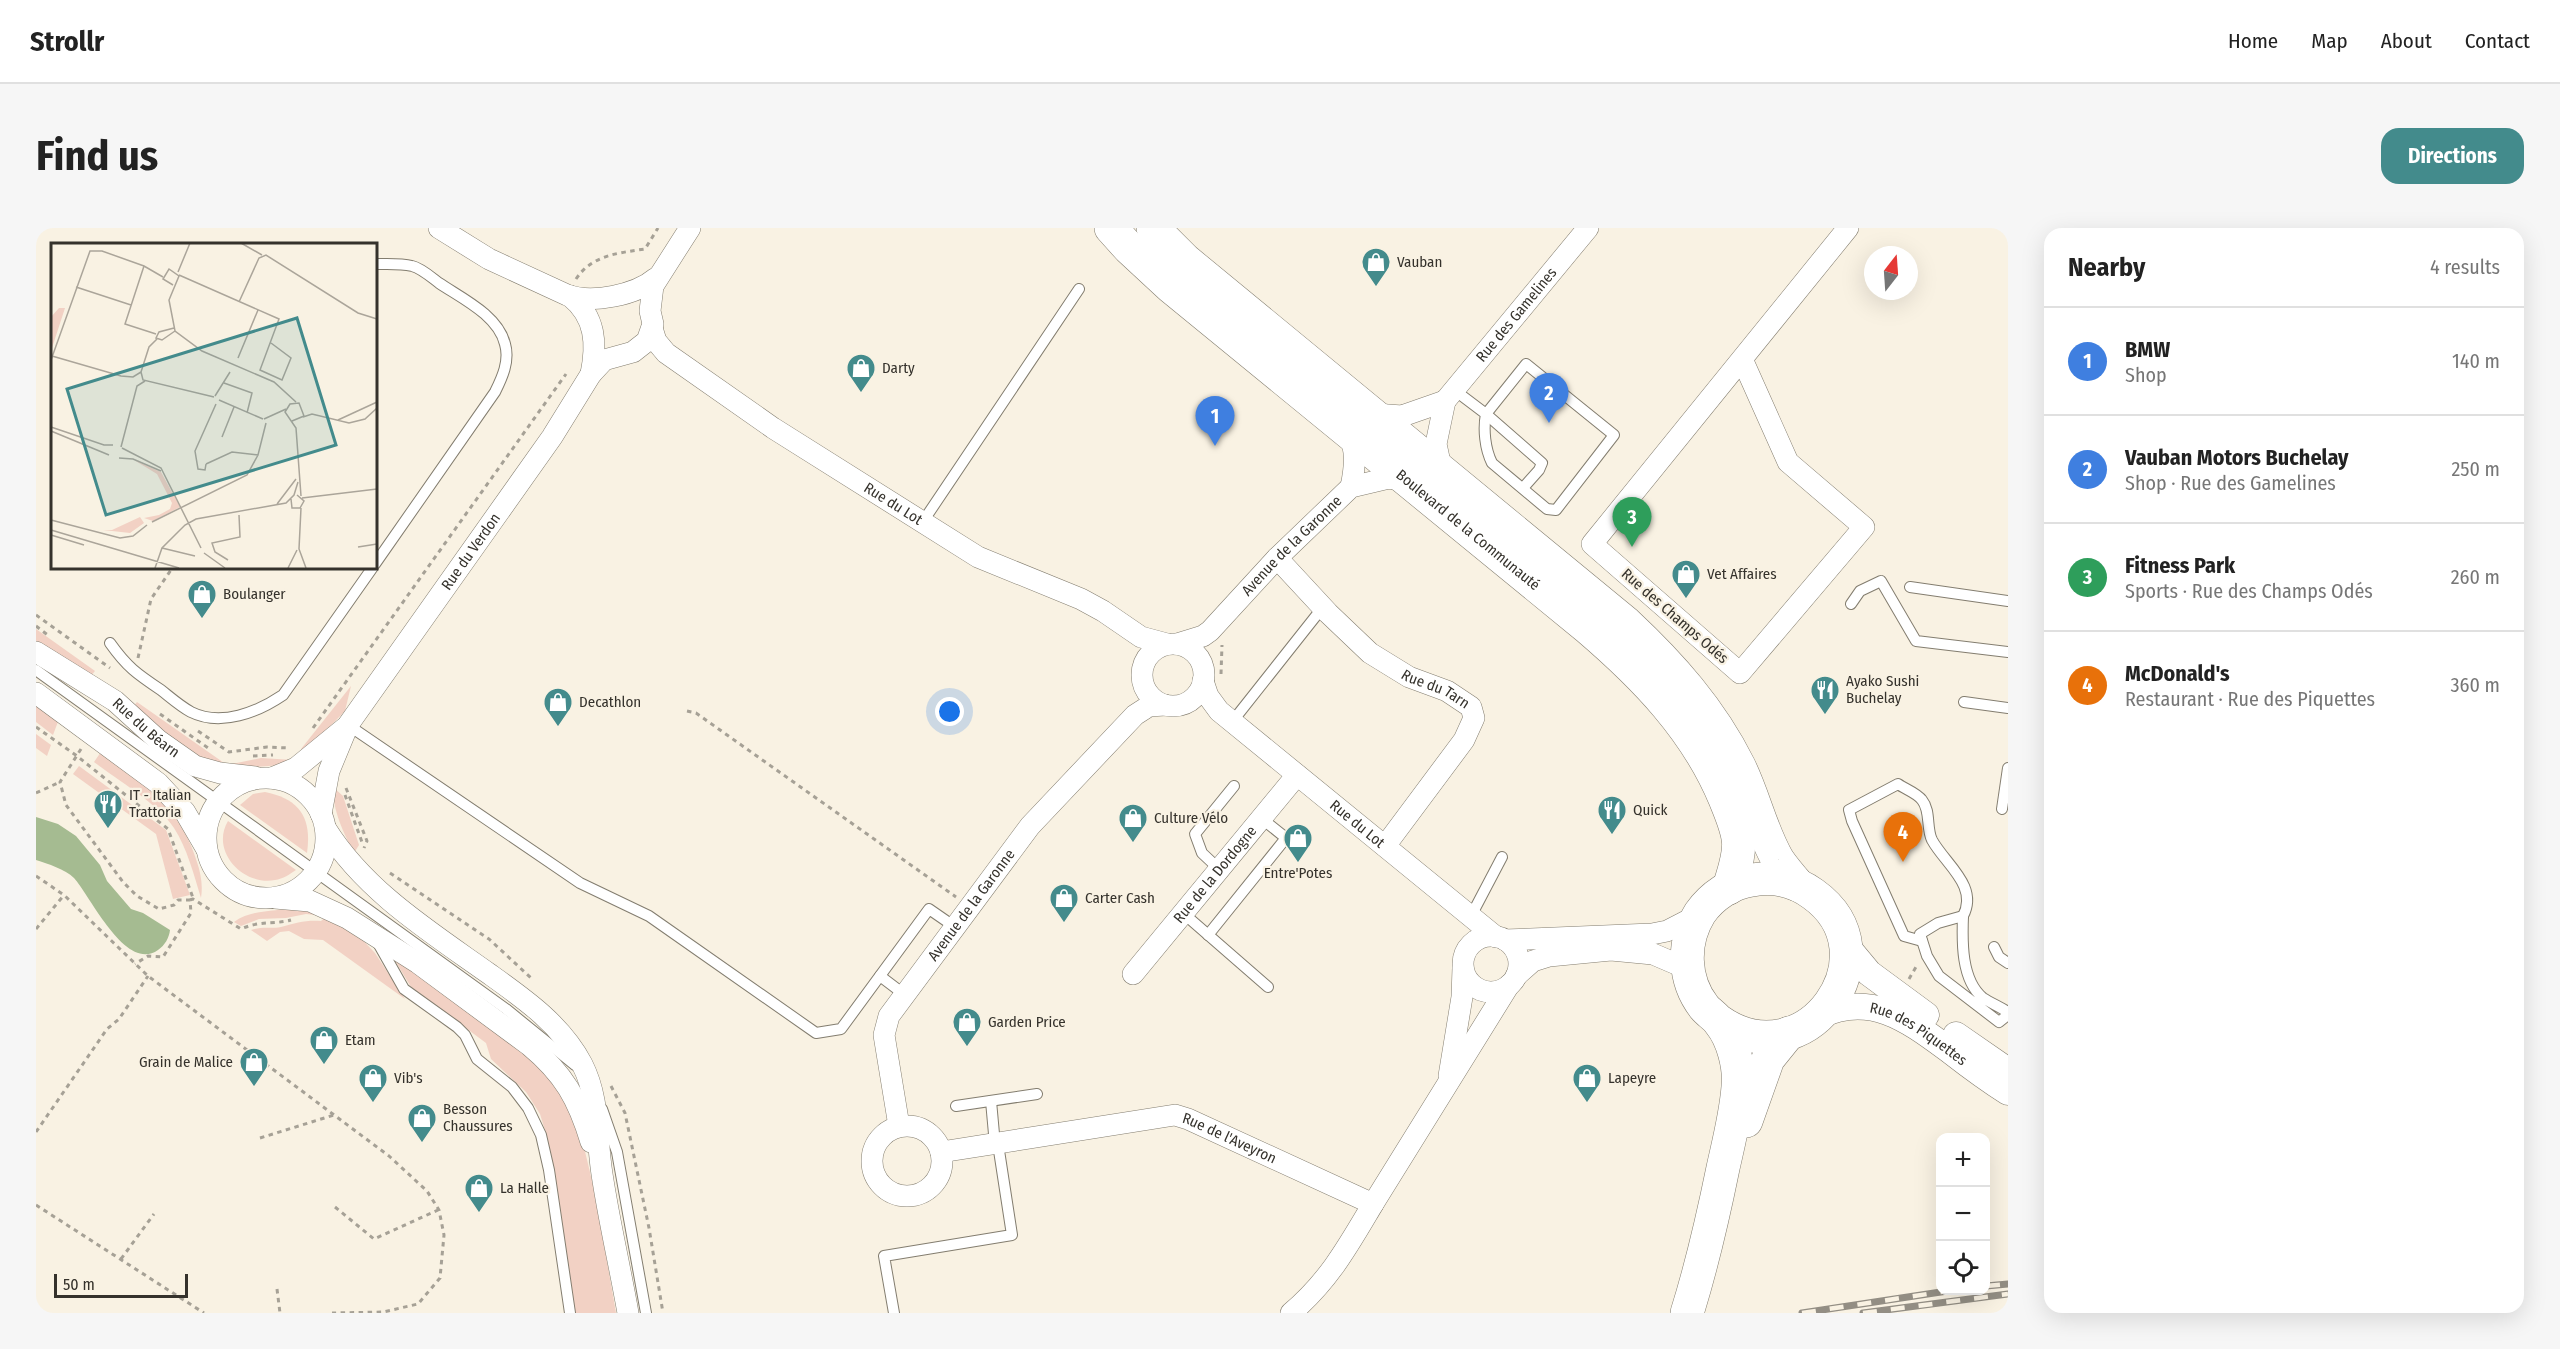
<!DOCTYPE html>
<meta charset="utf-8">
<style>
body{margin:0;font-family:"Fira Sans Condensed",sans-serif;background:#f6f6f6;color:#222}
.controls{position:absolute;right:18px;bottom:18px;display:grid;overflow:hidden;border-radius:12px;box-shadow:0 6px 24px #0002}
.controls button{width:54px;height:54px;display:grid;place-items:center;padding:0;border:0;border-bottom:2px solid #e0e0e0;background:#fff;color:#222;font:30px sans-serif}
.compass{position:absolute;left:1828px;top:18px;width:54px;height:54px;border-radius:50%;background:#fff;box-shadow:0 6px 24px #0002;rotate:17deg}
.scale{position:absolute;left:18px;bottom:15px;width:134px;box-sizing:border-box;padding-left:6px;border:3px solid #35322c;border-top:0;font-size:16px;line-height:21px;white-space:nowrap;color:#35322c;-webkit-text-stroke:4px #f9f2e3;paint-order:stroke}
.you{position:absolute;left:914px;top:484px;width:21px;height:21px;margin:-15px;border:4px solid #fff;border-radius:50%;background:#1a73e8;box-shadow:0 0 0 9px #1a73e833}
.badge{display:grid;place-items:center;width:39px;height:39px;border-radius:50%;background:#438b8c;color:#fff;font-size:20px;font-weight:700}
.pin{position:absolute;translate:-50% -50px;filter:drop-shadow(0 2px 3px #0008)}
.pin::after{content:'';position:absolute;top:32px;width:21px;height:18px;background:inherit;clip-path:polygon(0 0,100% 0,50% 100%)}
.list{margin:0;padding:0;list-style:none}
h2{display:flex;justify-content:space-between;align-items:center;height:78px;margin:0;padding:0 24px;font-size:26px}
h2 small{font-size:20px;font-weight:400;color:#767676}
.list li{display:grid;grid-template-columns:39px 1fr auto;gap:18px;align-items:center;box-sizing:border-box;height:108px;padding:0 24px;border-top:2px solid #e0e0e0}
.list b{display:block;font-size:22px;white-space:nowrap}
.list p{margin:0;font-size:20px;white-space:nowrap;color:#767676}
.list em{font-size:20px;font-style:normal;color:#767676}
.icon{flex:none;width:33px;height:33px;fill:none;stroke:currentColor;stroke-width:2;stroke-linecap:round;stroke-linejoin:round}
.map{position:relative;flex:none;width:1972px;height:1085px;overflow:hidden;border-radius:18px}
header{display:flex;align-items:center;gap:36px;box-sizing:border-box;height:84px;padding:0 30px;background:#fff;border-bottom:2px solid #e0e0e0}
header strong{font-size:28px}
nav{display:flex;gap:33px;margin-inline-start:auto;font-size:21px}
.intro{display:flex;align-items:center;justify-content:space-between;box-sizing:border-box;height:144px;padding:0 36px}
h1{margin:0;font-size:42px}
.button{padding:15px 27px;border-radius:18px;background:#438b8c;color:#fff;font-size:21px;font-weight:700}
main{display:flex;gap:36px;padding:0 36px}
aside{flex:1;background:#fff;border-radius:18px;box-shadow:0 6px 24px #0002}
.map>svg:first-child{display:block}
.green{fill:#f2d1c4}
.water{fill:#a5bb91}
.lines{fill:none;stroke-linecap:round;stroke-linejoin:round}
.service-casing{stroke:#837d6f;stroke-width:12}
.minor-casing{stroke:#837d6f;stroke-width:22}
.tertiary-casing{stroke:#837d6f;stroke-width:27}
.primary-casing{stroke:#837d6f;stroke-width:34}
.path{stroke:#a6a196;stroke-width:3;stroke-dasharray:4.5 4.5;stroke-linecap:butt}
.service{stroke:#fff;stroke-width:10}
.minor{stroke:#fff;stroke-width:21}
.tertiary{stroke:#fff;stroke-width:26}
.primary{stroke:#fff;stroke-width:33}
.rail-casing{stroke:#938e84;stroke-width:7}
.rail{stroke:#f9f2e3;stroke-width:4.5;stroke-dasharray:14;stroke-linecap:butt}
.labels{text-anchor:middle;stroke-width:4.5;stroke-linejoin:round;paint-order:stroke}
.poi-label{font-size:15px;fill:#35322c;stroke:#f9f2e3;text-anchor:start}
.street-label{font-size:15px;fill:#35322c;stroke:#f9f2e3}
.inset-road{fill:none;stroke:#aba59a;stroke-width:1.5}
.view{fill:#438b8c;fill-opacity:0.15;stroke:#438b8c;stroke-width:3}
.inset-edge{fill:none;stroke:#35322c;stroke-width:3}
</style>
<header>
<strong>Strollr</strong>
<nav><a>Home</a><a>Map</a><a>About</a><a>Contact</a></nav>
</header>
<div class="intro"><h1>Find us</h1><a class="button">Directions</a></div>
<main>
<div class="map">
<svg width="1972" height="1085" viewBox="0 0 1972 1085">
<rect width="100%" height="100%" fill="#f9f2e3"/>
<g class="green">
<path d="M0,401L59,443L53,450L0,418Z"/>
<path d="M315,458L309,483L269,524L265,521Z"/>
<path d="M0,474L23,491L17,507L0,494Z"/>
<path d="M101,474L191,537L225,530L257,532L247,537L204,540L163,533L96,480Z"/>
<path d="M0,506L15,517L11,528L0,520Z"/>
<path d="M67,521C107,556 145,580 161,634C165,646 167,658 165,670C158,647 151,620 138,600C124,577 80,551 58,534Z"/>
<path d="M43,538L130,602L154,667L137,671L120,606L37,546Z"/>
<path d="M298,560L307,568L323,617L318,625C309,608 295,580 298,560Z"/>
<path d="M229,564C264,571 276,590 271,625L204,577L217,566Z"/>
<path d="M192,593L260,642C254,646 247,651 239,652C207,658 174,623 192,593Z"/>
<path d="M261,678L280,687L270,686L250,690L223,691L205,698L198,694C217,680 240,685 261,678Z"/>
<path d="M292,687L320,705L339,725L369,771L287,712L268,711L253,703L244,704L231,713L215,702C227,698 234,701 245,699C260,695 269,692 285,693Z"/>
<path d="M352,721L460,797L521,853L545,907L560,969L580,1085H539L512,912L504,886L490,864L455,831L450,815L375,759Z"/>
</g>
<path class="water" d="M0,589L22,596L40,608L64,637L71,653L95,681L107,685L134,702C133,710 129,717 122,722C90,745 55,669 38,650C29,641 12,636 0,632Z"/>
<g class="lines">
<g class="service-casing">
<g id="service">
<path d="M339,36C351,36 364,35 376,38C385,40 395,49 403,55C425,70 462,87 469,116C474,133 466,150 459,164L339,336"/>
<path d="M1417,161L1450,186L1490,136L1578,207L1520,282L1511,281L1456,235C1449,221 1447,201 1450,186"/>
<path d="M1450,186L1506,235L1503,242L1487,260"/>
<path d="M886,295L1043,61"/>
<path d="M1874,359L1972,373"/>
<path d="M1815,376L1824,363L1845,353L1880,413L1972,424"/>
<path d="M74,415C91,439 101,446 125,462C134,469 144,478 155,484C185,499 222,484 247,467L337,339"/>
<path d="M0,442L470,781L539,837"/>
<path d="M1928,474L1972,480"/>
<path d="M1196,494L1287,379"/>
<path d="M312,497L544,655L613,688L780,805L805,801L893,681L919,699"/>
<path d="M1966,581L1972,540"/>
<path d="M1183,641L1166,625L1159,606L1198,558"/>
<path d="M1147,685L1232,759"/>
<path d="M1435,688L1466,629"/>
<path d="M1172,707L1250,610L1225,590"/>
<path d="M1886,713L1868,708L1816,593L1813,582L1862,556C1869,561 1881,565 1886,572C1895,583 1890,600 1896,612C1909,636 1943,658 1927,688"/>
<path d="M342,715L368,761L421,799L429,807L441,831L476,859L492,880L505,907L513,942L534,1085"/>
<path d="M1958,719L1963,729L1972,735"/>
<path d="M844,748L869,767"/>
<path d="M1972,784C1964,779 1955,775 1947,770C1925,752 1926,713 1927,688L1902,695L1884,706L1891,728L1903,748L1963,794L1972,787"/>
<path d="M955,873L959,917"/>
<path d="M920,878L1001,866"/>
<path d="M566,881L581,924L610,1085"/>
<path d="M858,1085L848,1028L976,1007L962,916"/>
</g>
</g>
<g class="minor-casing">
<g id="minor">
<path d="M403,0L453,31L531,67C556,76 600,67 620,50"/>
<path d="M534,68C560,89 561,116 555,146"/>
<path id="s1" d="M616,100L620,113L630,125L737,200L942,329L1045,371L1067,383L1105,409L1131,416"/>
<path d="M1706,131L1752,234L1828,299L1704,445L1556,316L1812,0"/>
<path id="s2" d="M1409,173L1552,0"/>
<path d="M1338,186L1366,188L1409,173L1400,216L1406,244"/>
<path d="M1312,204C1321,222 1319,239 1315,259"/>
<path id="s3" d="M1241,330L1292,385L1334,425L1373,449L1411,463L1435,479L1438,490L1428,512L1349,618"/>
<path id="s4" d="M1141,416L1167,408L1174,403L1241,330L1315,259L1353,250L1373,253"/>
<circle cx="1137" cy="447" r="31"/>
<path id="s5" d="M0,424L79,473L122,512L159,538L184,545L219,549"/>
<path id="s6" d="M1167,453L1172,468L1183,483L1460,709"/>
<path d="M0,465L122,555L149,584L170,620"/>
<circle cx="230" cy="610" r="60"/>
<path d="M236,550L260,540L309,500"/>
<path id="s7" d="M285,586L293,543L312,497L516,209L555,146L568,132L597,124L611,113L617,96L614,83L617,58L654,0"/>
<path d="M290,601C329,663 393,703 452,745C487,770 525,796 546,836C564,871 560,908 566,946C573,993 584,1039 592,1085"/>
<path d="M239,670L274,673L311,690L382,735L493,817C528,846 542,871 555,914"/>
<circle cx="1455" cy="736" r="28"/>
<path d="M1469,712L1616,706L1631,703L1664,686"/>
<path id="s8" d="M1097,746L1261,547"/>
<path d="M1480,748L1497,733L1513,728L1575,722L1617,726L1652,741"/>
<path d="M1413,848L1426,769L1427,740"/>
<circle cx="871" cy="933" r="35"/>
<path id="s9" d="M863,898L848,807L853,788L994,598L1099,487L1113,478L1129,477"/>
<path id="s10" d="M905,924L1139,887L1152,891L1337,976L1473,757"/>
<path d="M1255,1085C1293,1053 1312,1018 1337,976"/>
</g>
</g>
<g class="tertiary-casing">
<g id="tertiary">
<path d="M1808,715L1833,745L1890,787"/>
<path id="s11" d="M1783,788C1836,762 1875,794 1916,824C1934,838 1953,852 1972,864"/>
<path d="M1920,807L1972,843"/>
</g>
</g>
<g class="primary-casing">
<g id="primary">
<path id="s12" d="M1075,0L1093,20L1134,58L1552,400C1608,448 1660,501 1689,571C1694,583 1700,597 1702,610C1705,626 1697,645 1693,660"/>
<path d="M1117,0L1149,32L1590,395C1635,437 1675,482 1703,538C1718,568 1725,603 1742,632C1748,641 1755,649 1762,657"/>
<path d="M1710,893L1732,831L1753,805"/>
<path d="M1651,1085C1666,1037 1677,989 1687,940C1693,913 1700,886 1702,859C1704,839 1697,811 1684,795C1680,789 1673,785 1668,779C1647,752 1646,714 1664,685C1676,668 1695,655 1716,652C1737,648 1759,653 1777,666C1861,726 1770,854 1683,793"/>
</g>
</g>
<g class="path">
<path d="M540,51C556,27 582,25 609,21L622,0"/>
<path d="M0,387L74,440"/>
<path d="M0,398L13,408"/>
<path d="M102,430L115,371L137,339"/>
<path d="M1185,446L1186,417"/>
<path d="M651,483L660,485L920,669"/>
<path d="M124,486L175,522"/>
<path d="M0,499L41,528L132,601L157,670"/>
<path d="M277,500L530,146"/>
<path d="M162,503L193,524L231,519L253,520"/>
<path d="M45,521L24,554L30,577L87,654L101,668L123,681L138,677L142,672H154L155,685L127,729L112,728L99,736"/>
<path d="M217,528L237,527"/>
<path d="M310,560L331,613L328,620"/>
<path d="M0,565L24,554"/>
<path d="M309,567L327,617"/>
<path d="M354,645L453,711L495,750"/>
<path d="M0,648L28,667L112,748L353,928L391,963L403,982L408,1007L404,1050L382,1076L347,1084L296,1085"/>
<path d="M154,672L157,671L205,701C225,692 236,697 255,692"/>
<path d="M0,701L28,667"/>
<path d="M1873,751L1880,739"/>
<path d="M575,858L589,885L613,1000L627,1085"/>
<path d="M0,904L71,801L83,791L112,748"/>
<path d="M224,910L298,887"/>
<path d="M0,977L168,1085"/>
<path d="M299,979L338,1011L402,982"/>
<path d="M85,1031L118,986"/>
<path d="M241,1061L244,1085"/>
</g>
<use href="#service" class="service"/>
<use href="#minor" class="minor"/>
<use href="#tertiary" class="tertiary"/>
<use href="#primary" class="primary"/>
<g class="rail-casing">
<g id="rail">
<path d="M1950,1058L1972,1056"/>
<path d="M1766,1085L1918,1062"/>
<path d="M1827,1085L1972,1066"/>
</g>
</g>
<use href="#rail" class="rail"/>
</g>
<defs>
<g id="shop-pin" transform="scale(1.5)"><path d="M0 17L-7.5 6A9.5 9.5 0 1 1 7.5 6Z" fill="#438b8c" stroke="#f9f2e3"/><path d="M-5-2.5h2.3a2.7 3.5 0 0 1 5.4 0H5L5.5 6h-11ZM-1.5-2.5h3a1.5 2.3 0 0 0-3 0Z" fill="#fff"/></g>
<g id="restaurant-pin" transform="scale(1.5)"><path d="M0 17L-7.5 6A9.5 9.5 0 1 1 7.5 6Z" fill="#438b8c" stroke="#f9f2e3"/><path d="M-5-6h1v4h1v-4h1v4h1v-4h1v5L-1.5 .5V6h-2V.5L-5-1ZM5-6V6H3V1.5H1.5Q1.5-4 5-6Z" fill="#fff"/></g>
</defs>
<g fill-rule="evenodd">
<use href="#shop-pin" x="1340" y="34"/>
<use href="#shop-pin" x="825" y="140"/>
<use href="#shop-pin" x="1650" y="346"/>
<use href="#shop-pin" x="166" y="366"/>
<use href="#restaurant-pin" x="1789" y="462"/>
<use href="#shop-pin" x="522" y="474"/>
<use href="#restaurant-pin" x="72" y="576"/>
<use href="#restaurant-pin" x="1576" y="582"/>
<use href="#shop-pin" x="1097" y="590"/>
<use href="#shop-pin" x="1262" y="610"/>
<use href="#shop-pin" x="1028" y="670"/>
<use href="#shop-pin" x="931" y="794"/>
<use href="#shop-pin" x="288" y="812"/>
<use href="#shop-pin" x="218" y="834"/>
<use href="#shop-pin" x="337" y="850"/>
<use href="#shop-pin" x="1551" y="850"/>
<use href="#shop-pin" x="386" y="890"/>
<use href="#shop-pin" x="443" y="960"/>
</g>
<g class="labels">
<g class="poi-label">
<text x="1361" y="39">Vauban</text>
<text x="846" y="145">Darty</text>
<text x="1671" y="351">Vet Affaires</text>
<text x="187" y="371">Boulanger</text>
<text x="1810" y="458">Ayako Sushi<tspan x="1810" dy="17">Buchelay</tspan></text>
<text x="543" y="479">Decathlon</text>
<text x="93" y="572">IT - Italian<tspan x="93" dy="17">Trattoria</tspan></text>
<text x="1597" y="587">Quick</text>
<text x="1118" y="595">Culture Vélo</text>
<text x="1262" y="650" text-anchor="middle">Entre'Potes</text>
<text x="1049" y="675">Carter Cash</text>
<text x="952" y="799">Garden Price</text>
<text x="309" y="817">Etam</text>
<text x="197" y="839" text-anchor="end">Grain de Malice</text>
<text x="358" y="855">Vib's</text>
<text x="1572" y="855">Lapeyre</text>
<text x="407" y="886">Besson<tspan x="407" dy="17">Chaussures</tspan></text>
<text x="464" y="965">La Halle</text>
</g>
<g class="street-label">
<text dy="5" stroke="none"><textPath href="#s2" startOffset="112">Rue des Gamelines</textPath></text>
<text dy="5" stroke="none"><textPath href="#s1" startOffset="302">Rue du Lot</textPath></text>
<text dy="5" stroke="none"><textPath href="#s12" startOffset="468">Boulevard de la Communauté</textPath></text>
<text dy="5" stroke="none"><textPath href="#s4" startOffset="154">Avenue de la Garonne</textPath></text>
<text dy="5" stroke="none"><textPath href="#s7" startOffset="306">Rue du Verdon</textPath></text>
<text transform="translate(1639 388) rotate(41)" y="5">Rue des Champs Odés</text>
<text dy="5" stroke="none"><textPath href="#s3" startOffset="208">Rue du Tarn</textPath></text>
<text dy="5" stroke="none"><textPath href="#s5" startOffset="134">Rue du Béarn</textPath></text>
<text dy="5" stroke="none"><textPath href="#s6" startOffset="213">Rue du Lot</textPath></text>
<text dy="5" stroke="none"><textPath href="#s8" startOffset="129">Rue de la Dordogne</textPath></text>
<text dy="5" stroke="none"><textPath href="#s9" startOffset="250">Avenue de la Garonne</textPath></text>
<text dy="5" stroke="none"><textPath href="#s11" startOffset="108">Rue des Piquettes</textPath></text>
<text dy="5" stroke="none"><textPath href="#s10" startOffset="296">Rue de l'Aveyron</textPath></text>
</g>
</g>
<g transform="translate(15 15)">
<rect width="326" height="326" fill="#f9f2e3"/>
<path d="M8,65H14L0,108V74ZM83,217L110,229L129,264L102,278L93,275L108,272L119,266L121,260L106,231ZM89,274L93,280L79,290L52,287H61Z" fill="#f2d1c4"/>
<path class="inset-road" d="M190,0L211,12M93,23L74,81L105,91M127,29L139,0M128,32L228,76L209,127L231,137L240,115L220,100M122,42L112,36L118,26L128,33L118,57L124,88L151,108L223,139L245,159M25,44L80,62M188,59L208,15L215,12L307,70L326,76M123,85L108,89L105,95L111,97L124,88M106,96L98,104L90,129L92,137L163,154M1,113L70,133L82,134L90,129M187,115L207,67M0,117L39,8H51L93,23L112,34M173,140L201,150L196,170M164,153L179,129M168,157L212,176M252,174L261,171L298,180L314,176L326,165M213,176L235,166M287,177L326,159M241,178L253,173L248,160L239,161L234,169L245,185L250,253M0,184L53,202H62M0,188L58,212M171,194L183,164M70,204L86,143L94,138M71,205L110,225L150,305M68,215L82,216L110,228M155,221L181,209L207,212L215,180M155,221L154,227L147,226L144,208L165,161M251,255L326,246M240,256L241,265H249L253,258L246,252M226,261L245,236M250,265L248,306L255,325M0,277L69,295L82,293L96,282M101,279L196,232L207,212M0,287L128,325M0,292L33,302M307,304L326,301M111,305L144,313M153,310L174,325M177,317L164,309L161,300L189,294L188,272M104,325L111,305L134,282L145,276L235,260L243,252L247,239M237,325L246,307"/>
<path class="view" d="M246,75L285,202L55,272L16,146Z"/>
<rect width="326" height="326" class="inset-edge"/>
</g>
</svg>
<div class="controls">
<button>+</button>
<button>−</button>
<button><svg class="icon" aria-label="locate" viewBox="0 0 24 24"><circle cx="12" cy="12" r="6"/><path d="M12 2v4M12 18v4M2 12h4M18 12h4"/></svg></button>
</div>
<svg class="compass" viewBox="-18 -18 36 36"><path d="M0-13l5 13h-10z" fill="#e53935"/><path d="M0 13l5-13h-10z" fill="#767676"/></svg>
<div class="scale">50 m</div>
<div class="you"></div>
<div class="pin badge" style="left:1179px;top:218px;background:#3f7fe0">1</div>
<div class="pin badge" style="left:1513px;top:195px;background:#3f7fe0">2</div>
<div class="pin badge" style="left:1596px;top:319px;background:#2e9e5b">3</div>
<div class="pin badge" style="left:1867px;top:634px;background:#e8710a">4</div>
</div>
<aside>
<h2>Nearby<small>4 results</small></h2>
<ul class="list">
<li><span class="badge" style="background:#3f7fe0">1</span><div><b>BMW</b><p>Shop</p></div><em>140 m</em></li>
<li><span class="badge" style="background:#3f7fe0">2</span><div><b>Vauban Motors Buchelay</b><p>Shop · Rue des Gamelines</p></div><em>250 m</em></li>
<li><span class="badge" style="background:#2e9e5b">3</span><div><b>Fitness Park</b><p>Sports · Rue des Champs Odés</p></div><em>260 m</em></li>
<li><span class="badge" style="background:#e8710a">4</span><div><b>McDonald's</b><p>Restaurant · Rue des Piquettes</p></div><em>360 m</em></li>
</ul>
</aside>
</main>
